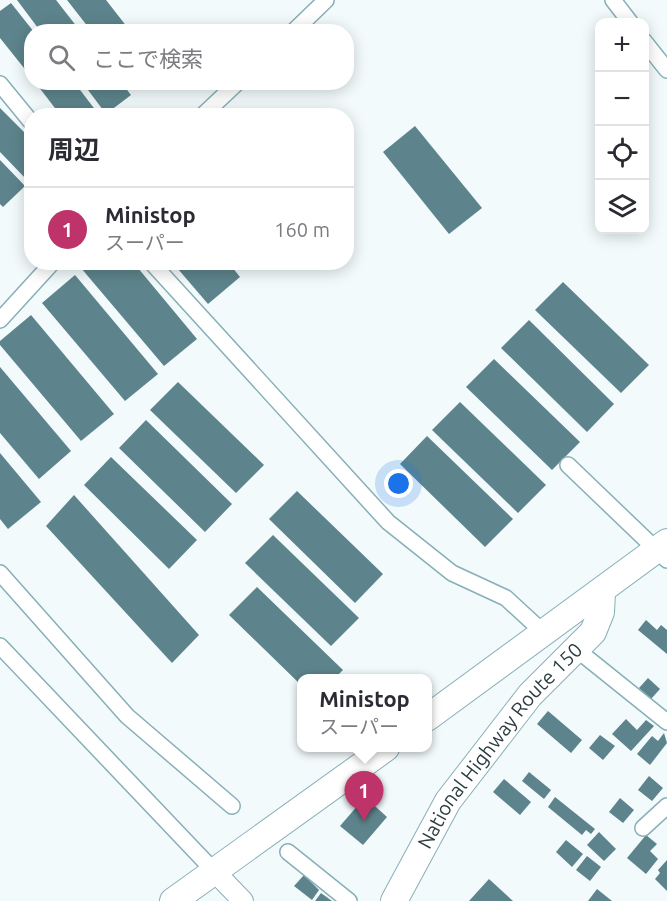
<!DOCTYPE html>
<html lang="ja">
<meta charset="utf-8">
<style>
body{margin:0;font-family:Ubuntu,"Noto Sans JP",sans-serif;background:#f7f7f7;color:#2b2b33}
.controls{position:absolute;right:18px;top:18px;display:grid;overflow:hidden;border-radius:12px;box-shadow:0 3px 15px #0003}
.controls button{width:54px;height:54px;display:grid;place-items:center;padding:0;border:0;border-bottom:2px solid #e1e1e2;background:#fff;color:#2b2b33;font:30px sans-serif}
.you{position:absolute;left:399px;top:484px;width:21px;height:21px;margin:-15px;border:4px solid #fff;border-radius:50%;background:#1a73e8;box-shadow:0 0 0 9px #1a73e833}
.badge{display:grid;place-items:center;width:39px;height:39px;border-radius:50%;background:#be3369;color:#fff;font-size:20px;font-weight:700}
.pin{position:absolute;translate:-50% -50px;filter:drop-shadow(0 2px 3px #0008)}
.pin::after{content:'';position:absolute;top:32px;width:21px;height:18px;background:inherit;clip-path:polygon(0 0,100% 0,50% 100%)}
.popup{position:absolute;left:297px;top:674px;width:135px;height:78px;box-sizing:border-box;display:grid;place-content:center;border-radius:12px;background:#fff;filter:drop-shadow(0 2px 4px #0005);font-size:20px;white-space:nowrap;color:#7c7c81}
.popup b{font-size:22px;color:#2b2b33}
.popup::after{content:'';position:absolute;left:50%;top:100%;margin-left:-12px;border:12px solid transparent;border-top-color:#fff}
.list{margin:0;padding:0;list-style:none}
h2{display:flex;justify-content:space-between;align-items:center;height:78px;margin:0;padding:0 24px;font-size:26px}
h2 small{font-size:20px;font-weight:400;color:#7c7c81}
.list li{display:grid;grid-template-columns:39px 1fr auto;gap:18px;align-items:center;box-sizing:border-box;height:84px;padding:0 24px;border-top:2px solid #e1e1e2}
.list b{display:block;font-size:22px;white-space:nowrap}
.list p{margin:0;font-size:20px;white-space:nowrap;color:#7c7c81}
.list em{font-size:20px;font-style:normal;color:#7c7c81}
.icon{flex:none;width:33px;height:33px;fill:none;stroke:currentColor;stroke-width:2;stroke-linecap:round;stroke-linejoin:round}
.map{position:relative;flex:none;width:667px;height:901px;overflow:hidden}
.search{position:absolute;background:#fff;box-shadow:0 3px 15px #0003;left:24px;top:24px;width:330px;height:66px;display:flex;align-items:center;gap:15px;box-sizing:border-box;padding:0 21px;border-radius:24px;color:#7c7c81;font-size:22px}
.panel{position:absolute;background:#fff;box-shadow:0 3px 15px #0003;left:24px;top:108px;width:330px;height:162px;border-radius:24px}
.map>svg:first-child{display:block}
.building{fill:#5d848c}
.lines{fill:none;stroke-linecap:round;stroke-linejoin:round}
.minor-casing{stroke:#87afb8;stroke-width:18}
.tertiary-casing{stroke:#87afb8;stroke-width:22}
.trunk-casing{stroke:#87afb8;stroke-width:28}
.minor{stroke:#fff;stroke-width:15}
.tertiary{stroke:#fff;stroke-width:20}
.trunk{stroke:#fff;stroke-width:26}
.labels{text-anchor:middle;stroke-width:6;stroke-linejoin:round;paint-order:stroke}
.street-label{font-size:20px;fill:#2c3d40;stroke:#fff}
</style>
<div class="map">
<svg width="667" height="901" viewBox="0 0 667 901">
<rect width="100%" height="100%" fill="#f2fafc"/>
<g class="building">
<path d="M17,0H56L81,32H41Z"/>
<path d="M67,0H106L131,32H92Z"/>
<path d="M11,3L34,32H32V78L0,38V11Z"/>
<path d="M35,82H74L100,116H61Z"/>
<path d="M82,82H121L131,95L106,114Z"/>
<path d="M0,108L32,140V177L28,181L0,152Z"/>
<path d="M415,126L482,208L449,234L383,152Z"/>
<path d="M0,160L25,186L3,207L0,204Z"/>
<path d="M88,262H133L197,339L164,366L81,268Z"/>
<path d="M172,262H228L240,277L208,304Z"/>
<path d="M75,275L158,374L125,401L42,303Z"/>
<path d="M563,282L649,365L621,393L535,310Z"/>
<path d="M31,315L114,414L81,441L0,345V341Z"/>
<path d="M529,320L614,404L587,432L501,348Z"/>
<path d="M494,359L580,442L552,470L466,387Z"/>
<path d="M0,367L71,451L39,479L0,433Z"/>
<path d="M178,382L264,465L236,493L150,410Z"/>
<path d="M460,402L546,485L518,513L432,430Z"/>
<path d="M146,420L232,504L205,532L119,448Z"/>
<path d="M427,436L513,519L485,547L400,464Z"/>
<path d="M0,453L41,502L8,529L0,519Z"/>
<path d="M111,457L197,540L169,569L84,485Z"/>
<path d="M297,491L383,574L355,603L269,519Z"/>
<path d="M74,495L199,635L172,663L46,526Z"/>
<path d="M273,535L359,618L331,646L245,563Z"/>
<path d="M257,587L343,670L335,678H301V685L229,615Z"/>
<path d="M646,620L657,630L661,625L667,630V654L638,630Z"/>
<path d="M648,678L660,689L651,699L639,688Z"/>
<path d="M548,711L582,740L571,753L537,724Z"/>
<path d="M626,719L637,730L646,720L654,726L631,751L612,734Z"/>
<path d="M664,733L667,743L650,765L637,754L652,736L658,741Z"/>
<path d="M600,735L615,746L603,760L589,748Z"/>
<path d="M529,772L551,790L544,799L522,781Z"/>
<path d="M649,776L663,788L652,801L638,790Z"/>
<path d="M504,779L531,802L520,815L493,792Z"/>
<path d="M365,797L387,817L363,845L340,826Z"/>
<path d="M555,797L595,829L591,834L586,830L582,835L548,807Z"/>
<path d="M620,798L634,810L623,823L609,812Z"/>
<path d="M599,832L616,849L604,861L587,845Z"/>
<path d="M646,835L657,844L650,851L658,859L646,874L627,858Z"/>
<path d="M566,840L583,854L572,867L556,852Z"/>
<path d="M587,856L601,867L590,881L576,870Z"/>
<path d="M667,860V891L655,879L660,873L658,870Z"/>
<path d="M304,875L319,890L312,900L294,886Z"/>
<path d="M489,879L513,901H469Z"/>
<path d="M597,889L612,901H588Z"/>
<path d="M321,893L332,901H315Z"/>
</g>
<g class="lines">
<g class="minor-casing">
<g id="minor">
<path d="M613,0L630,22"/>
<path d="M293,32L326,0"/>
<path d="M644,41L667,70"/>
<path d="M0,84L32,123"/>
<path d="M202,116L238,82"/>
<path d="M151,262L388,522L452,573L506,598L544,633"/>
<path d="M0,320L53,262"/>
<path d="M568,465L667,560"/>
<path d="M0,573L127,716L232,806"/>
<path d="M0,646L214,871"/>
<path d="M576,649L667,722"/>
<path d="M643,828L667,806"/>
<path d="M288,852L349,901"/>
</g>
</g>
<g class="tertiary-casing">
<path id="tertiary" d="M214,871L243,901"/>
</g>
<g class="trunk-casing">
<g id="trunk">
<path d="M427,718L667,542"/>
<path d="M173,901L386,748"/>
<path id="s1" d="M394,901L448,801L530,695L593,632L601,612L602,592"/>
</g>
</g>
<use href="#minor" class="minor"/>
<use href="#tertiary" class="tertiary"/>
<use href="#trunk" class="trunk"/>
</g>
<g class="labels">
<g class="street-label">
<text dy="7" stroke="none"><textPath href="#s1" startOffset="189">National Highway Route 150</textPath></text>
</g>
</g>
</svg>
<div class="controls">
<button>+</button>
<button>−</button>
<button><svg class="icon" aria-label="locate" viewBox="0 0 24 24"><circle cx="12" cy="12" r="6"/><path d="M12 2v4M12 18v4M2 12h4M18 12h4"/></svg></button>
<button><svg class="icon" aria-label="layers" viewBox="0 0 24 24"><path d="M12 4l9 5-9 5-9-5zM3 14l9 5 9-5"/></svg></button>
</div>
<div class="you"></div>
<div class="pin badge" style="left:364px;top:821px">1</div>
<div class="popup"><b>Ministop</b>スーパー</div>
<div class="search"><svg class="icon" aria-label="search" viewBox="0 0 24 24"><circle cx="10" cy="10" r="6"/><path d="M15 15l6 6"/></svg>ここで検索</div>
<section class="panel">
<h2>周辺<small></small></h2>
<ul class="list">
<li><span class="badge">1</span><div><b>Ministop</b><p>スーパー</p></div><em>160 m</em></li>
</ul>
</section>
</div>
